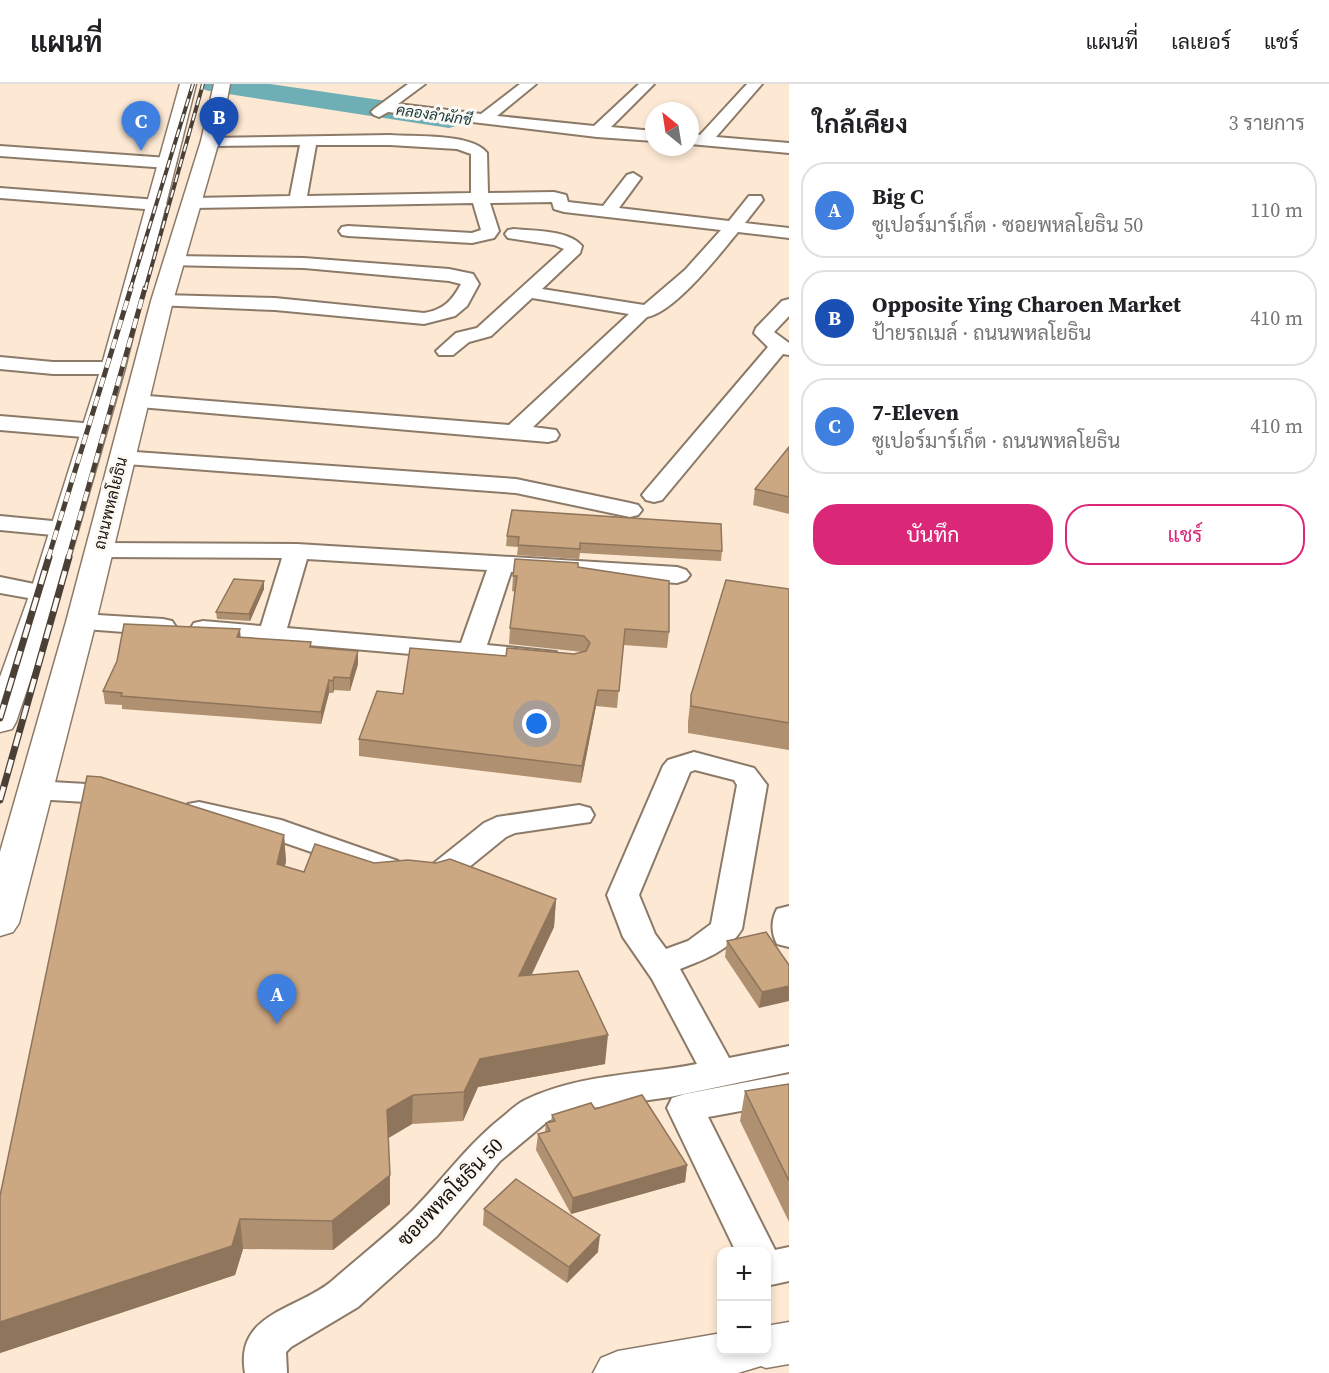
<!DOCTYPE html>
<html lang="th">
<meta charset="utf-8">
<style>
body{margin:0;font-family:"Source Serif 4",Sarabun,serif;background:#f6f6f6;color:#202124}
.controls{position:absolute;right:18px;bottom:18px;display:grid;overflow:hidden;border-radius:12px;box-shadow:0 3px 9px #0003}
.controls button{width:54px;height:54px;display:grid;place-items:center;padding:0;border:0;border-bottom:2px solid #e0e0e0;background:#fff;color:#202124;font:30px sans-serif}
.compass{position:absolute;left:645px;top:18px;width:54px;height:54px;border-radius:50%;background:#fff;box-shadow:0 3px 9px #0003;rotate:330deg}
.you{position:absolute;left:537px;top:640px;width:21px;height:21px;margin:-15px;border:4px solid #fff;border-radius:50%;background:#1a73e8;box-shadow:0 0 0 9px #1a73e833}
.badge{display:grid;place-items:center;width:39px;height:39px;border-radius:50%;background:#db2777;color:#fff;font-size:20px;font-weight:700}
.pin{position:absolute;translate:-50% -50px;filter:drop-shadow(0 2px 3px #0008)}
.pin::after{content:'';position:absolute;top:32px;width:21px;height:18px;background:inherit;clip-path:polygon(0 0,100% 0,50% 100%)}
.list{margin:0;padding:0;list-style:none}
h2{display:flex;justify-content:space-between;align-items:center;height:78px;margin:0;padding:0 24px;font-size:26px}
h2 small{font-size:20px;font-weight:400;color:#757577}
.list li{display:grid;grid-template-columns:39px 1fr auto;gap:18px;align-items:center;box-sizing:border-box;height:96px;margin:0 12px 12px;padding:0 12px;border:2px solid #e0e0e0;border-radius:24px}
.list b{display:block;font-size:22px;white-space:nowrap}
.list p{margin:0;font-size:20px;white-space:nowrap;color:#757577}
.list em{font-size:20px;font-style:normal;color:#757577}
.actions{display:flex;gap:12px;padding:18px 24px}
.actions a{flex:1;padding:14px 0;border:2px solid #db2777;border-radius:24px;text-align:center;font-size:21px;color:#db2777}
.actions .main{background:#db2777;color:#fff}
.map{position:relative;flex:none;width:789px;height:1289px;overflow:hidden}
header{display:flex;align-items:center;gap:36px;box-sizing:border-box;height:84px;padding:0 30px;background:#fff;border-bottom:2px solid #e0e0e0}
header strong{font-size:28px}
nav{display:flex;gap:33px;margin-inline-start:auto;font-size:21px}
main{display:flex}
aside{flex:1;background:#fff}
.map>svg:first-child{display:block}
.lines{fill:none;stroke-linecap:round;stroke-linejoin:round}
.river{fill:#6eaeb5;fill-rule:evenodd}
.minor-casing{stroke:#8c7a68;stroke-width:4}
.major-casing{stroke:#8c7a68;stroke-width:3}
.minor{fill:#fff;fill-rule:evenodd}
.major{fill:#fff;fill-rule:evenodd}
.rail-far2-casing{stroke:#4a4036;stroke-width:4}
.rail-far1-casing{stroke:#4a4036;stroke-width:5}
.rail-casing{stroke:#4a4036;stroke-width:7}
.rail-far2{stroke:#fcf8f4;stroke-width:2;stroke-dasharray:8;stroke-linecap:butt}
.rail-far1{stroke:#fcf8f4;stroke-width:4;stroke-dasharray:10;stroke-linecap:butt}
.rail{stroke:#fcf8f4;stroke-width:4.5;stroke-dasharray:14;stroke-linecap:butt}
.wall{fill:#af9070}
.shaded-wall{fill:#8e755b}
.building{fill:#cba782;stroke:#8e755b;stroke-width:1.5}
.labels{text-anchor:middle;stroke-width:6;stroke-linejoin:round;paint-order:stroke}
.far-water-label{font-size:15px;font-style:italic;fill:#17383b;stroke:#fcf8f4}
.street-label{font-size:16px;fill:#18110a;stroke:#fcf8f4}
.near-street-label{font-size:20px;fill:#18110a;stroke:#fcf8f4}
</style>
<header>
<strong>แผนที่</strong>
<nav><a>แผนที่</a><a>เลเยอร์</a><a>แชร์</a></nav>
</header>
<main>
<div class="map">
<svg width="789" height="1289" viewBox="0 0 789 1289">
<rect width="100%" height="100%" fill="#fce8d3"/>
<g class="lines">
<path class="river" d="M201,0H270L449,26L459,29L463,35L459,41L449,44L215,8L205,6Z"/>
<g class="minor-casing">
<g id="minor">
<path d="M408,0H425L398,20L481,30L520,0H536L497,32L594,42L639,0H654L611,43L654,47V57L597,53L388,28L379,33L374,31L371,28L374,25Z"/>
<path d="M747,0H762L716,53L789,59V69L690,60V50L700,51Z"/>
<path d="M390,51C414,53 472,49 487,69L488,109L554,108L566,111L568,118L603,122L627,91L633,89L641,94L619,124L729,137L749,112H761L763,116L745,139L789,144V154L738,148C719,171 675,228 647,233L533,343L556,346L559,351L556,356L548,358L128,322L125,317L128,312L136,311L509,341L629,230L532,214L491,252L469,258L453,271H439L436,267L456,249L477,244L564,165L554,161L508,154L505,150L508,146L514,145C533,147 569,146 582,162L580,169L542,205L644,221L685,186L721,146L564,128L554,125L552,118L490,119L499,147L494,154L472,159L348,152L342,151L339,147L342,143L348,142L472,149L481,146L473,119L193,124L187,123L184,119L187,115L193,114L290,112L300,61L210,62L204,60L202,57L204,54ZM316,61H390L457,65L471,70V109L307,112Z"/>
<path d="M0,62L168,74L176,79L168,84L0,72Z"/>
<path d="M0,104L158,116L164,117L167,121L164,125L158,126L0,114Z"/>
<path d="M174,172L304,174L449,185L473,190L479,200L467,222L455,232L424,240L275,226L155,221L152,217L155,213L162,211L275,214L424,229C443,226 452,217 461,200L449,197L304,184L168,181L165,177L168,173Z"/>
<path d="M789,215V232L774,248L789,259V271L783,270L662,416L654,418L646,416L642,411L646,406L768,263L754,249L756,244L782,217Z"/>
<path d="M0,273L53,278H113L120,280L123,284L120,288L113,290H53L0,285Z"/>
<path d="M0,332L95,340L103,342L106,347L103,352L95,354L0,346Z"/>
<path d="M121,367L516,395L630,419L638,421L642,426L638,431L630,433L516,409L113,379L110,374L113,369Z"/>
<path d="M0,432L63,438L72,440L75,445L72,450L63,452L0,446Z"/>
<path d="M99,459L297,460L677,483L686,486L690,491L686,496L677,499L511,488L487,561L556,568L559,574L556,580L546,582L194,551L190,545L194,539L203,537L261,542L282,474L99,473L90,471L87,466L90,461ZM307,475L487,486L461,559L287,544Z"/>
<path d="M0,493L54,504L58,509L54,514L45,517L0,509Z"/>
<path d="M81,530L163,535L172,537L176,543L172,549L163,551L72,544L68,538L72,532Z"/>
<path d="M694,668L754,684L767,701L742,845C729,867 703,876 680,885L729,974L789,962V988L670,1013L571,1027L548,1037L500,1077L437,1152L358,1223L291,1263L286,1268L287,1289H245C234,1228 299,1226 333,1196C358,1174 385,1153 409,1130C441,1099 464,1064 500,1035C508,1029 516,1020 525,1016C578,990 640,991 697,980L652,895L623,853L607,811L663,682L668,676ZM695,686L734,696L737,701L711,840L688,857L666,865L655,850L639,811L690,688Z"/>
<path d="M34,697L121,702L132,704L136,711L132,718L121,720L34,715L23,712L19,706L23,700Z"/>
<path d="M199,718L281,736L398,777L403,784L398,791L387,794L262,751L188,734L184,727L188,720Z"/>
<path d="M579,721L590,724L594,731L590,738L515,749L506,753L447,801C435,805 427,804 415,800L410,793L415,786L429,783L484,739L497,733Z"/>
<path d="M789,822V863L777,860C771,849 771,836 777,825Z"/>
<path d="M789,990V1018L708,1033L775,1166L789,1163V1197L766,1202V1168H736L667,1024L672,1014L685,1010Z"/>
</g>
</g>
<g class="major-casing">
<g id="major">
<path d="M180,0H196L125,284L60,509L16,638L12,645L0,648V593L30,509L101,284Z"/>
<path d="M214,0H230L219,57L173,217L96,538L19,839L13,848L0,852V768L66,538L151,217L201,57Z"/>
<path d="M789,1238V1280L766,1284L761,1282L738,1289H593L601,1274L618,1267L722,1249V1266H766V1242Z"/>
</g>
</g>
<use href="#minor" class="minor"/>
<use href="#major" class="major"/>
<g class="rail-far2-casing">
<g id="rail-far2">
<path d="M130,206L193,0"/>
<path d="M145,206L203,0"/>
</g>
</g>
<g class="rail-far1-casing">
<g id="rail-far1">
<path d="M48,475L131,204"/>
<path d="M68,475L145,204"/>
</g>
</g>
<g class="rail-casing">
<g id="rail">
<path d="M0,634L49,473"/>
<path d="M0,716L69,473"/>
</g>
</g>
<use href="#rail-far2" class="rail-far2"/>
<use href="#rail-far1" class="rail-far1"/>
<use href="#rail" class="rail"/>
</g>
<g class="wall">
<path d="M789,363V430L753,421L755,405Z"/>
<path d="M507,452L722,467L721,477L580,469L579,475L517,471L518,463L506,462Z"/>
<path d="M578,483L669,548L667,564L623,561L617,624L596,622L581,699L359,672V655L403,610L506,572L574,570L583,568L509,560L510,544L515,508L512,507L513,492Z"/>
<path d="M264,497V505L250,537L217,535L216,528Z"/>
<path d="M789,505V666L688,649V638L691,611Z"/>
<path d="M241,553L311,558V563L358,580L350,607L334,606L333,609H329L321,640L122,625V621L105,620L103,607Z"/>
<path d="M284,751L286,778L284,782L304,788L374,779L556,815L554,843L531,891L605,980L478,1003L463,1037L412,1040L388,1054L390,1120L333,1166L243,1165L235,1191L0,1269Z"/>
<path d="M727,857L789,881L759,924L725,873Z"/>
<path d="M789,1000V1138L740,1037L745,1007Z"/>
<path d="M595,1025L687,1081L685,1098L571,1130L536,1066L538,1050L545,1048L546,1039L551,1038L552,1031Z"/>
<path d="M484,1125L598,1168L567,1199L483,1141Z"/>
</g>
<g class="shaded-wall">
<path d="M264,497V505L250,537L249,530Z"/>
<path d="M240,545L241,557L237,553Z"/>
<path d="M358,567V580L350,607V594Z"/>
<path d="M334,593V606L333,609V597Z"/>
<path d="M329,596V609L321,640V628Z"/>
<path d="M598,606L596,622L581,699L582,682Z"/>
<path d="M284,751L286,778L278,808L277,780Z"/>
<path d="M556,815L554,843L518,920L519,892Z"/>
<path d="M789,902V917L759,924L762,908Z"/>
<path d="M608,951L605,980L478,1003L463,1037L464,1008L480,975Z"/>
<path d="M413,1011L412,1040L387,1055V1026Z"/>
<path d="M687,1081L685,1098L571,1130L573,1114Z"/>
<path d="M390,1091V1120L333,1166L332,1137Z"/>
<path d="M240,1135L243,1165L235,1191L0,1269V1238Z"/>
<path d="M600,1151L598,1168L567,1199L569,1183Z"/>
</g>
<g class="building">
<path d="M789,363V413L755,405Z"/>
<path d="M512,426L721,440L722,467L580,459V465L518,461L519,453L507,452Z"/>
<path d="M515,475L578,479V483L669,497V548L625,545L619,607L598,606L582,682L359,655L377,607L403,610L410,564L506,572L507,564L574,570L586,567L590,559L584,552L510,544L517,492H513Z"/>
<path d="M234,495L264,497L249,530L216,528Z"/>
<path d="M726,496L789,505V639L691,622V611Z"/>
<path d="M124,540L240,545L237,553L311,558L310,563L358,567L350,594L334,593L333,597L329,596L321,628L121,612L122,609L103,607L117,577Z"/>
<path d="M87,692L101,693L284,751L277,780L304,788L315,760L374,779L408,776L436,779L450,775L556,815L519,892L578,887L608,951L480,975L464,1008L413,1011L387,1026L390,1091L332,1137L240,1135L232,1162L0,1238V1112Z"/>
<path d="M766,848L789,881V902L762,908L727,857Z"/>
<path d="M789,1000V1097L745,1007Z"/>
<path d="M642,1011L687,1081L573,1114L538,1050L550,1047L546,1039L555,1037L552,1031L591,1019L595,1025Z"/>
<path d="M516,1095L600,1151L569,1183L484,1125Z"/>
</g>
<g class="labels">
<g class="far-water-label">
<text transform="translate(434 31) rotate(8)" y="5">คลองลำผักชี</text>
</g>
<g class="street-label">
<text transform="translate(110 419) rotate(-76)" y="6">ถนนพหลโยธิน</text>
</g>
<g class="near-street-label">
<text transform="translate(450 1108) rotate(-46)" y="7">ซอยพหลโยธิน 50</text>
</g>
</g>
</svg>
<div class="controls">
<button>+</button>
<button>−</button>
</div>
<svg class="compass" viewBox="-18 -18 36 36"><path d="M0-13l5 13h-10z" fill="#e53935"/><path d="M0 13l5-13h-10z" fill="#757577"/></svg>
<div class="you"></div>
<div class="pin badge" style="left:277px;top:940px;background:#3f7fe0">A</div>
<div class="pin badge" style="left:219px;top:63px;background:#1a4fb4">B</div>
<div class="pin badge" style="left:141px;top:67px;background:#3f7fe0">C</div>
</div>
<aside>
<h2>ใกล้เคียง<small>3 รายการ</small></h2>
<ul class="list">
<li><span class="badge" style="background:#3f7fe0">A</span><div><b>Big C</b><p>ซูเปอร์มาร์เก็ต · ซอยพหลโยธิน 50</p></div><em>110 m</em></li>
<li><span class="badge" style="background:#1a4fb4">B</span><div><b>Opposite Ying Charoen Market</b><p>ป้ายรถเมล์ · ถนนพหลโยธิน</p></div><em>410 m</em></li>
<li><span class="badge" style="background:#3f7fe0">C</span><div><b>7-Eleven</b><p>ซูเปอร์มาร์เก็ต · ถนนพหลโยธิน</p></div><em>410 m</em></li>
</ul>
<div class="actions"><a class="main">บันทึก</a><a>แชร์</a></div>
</aside>
</main>
